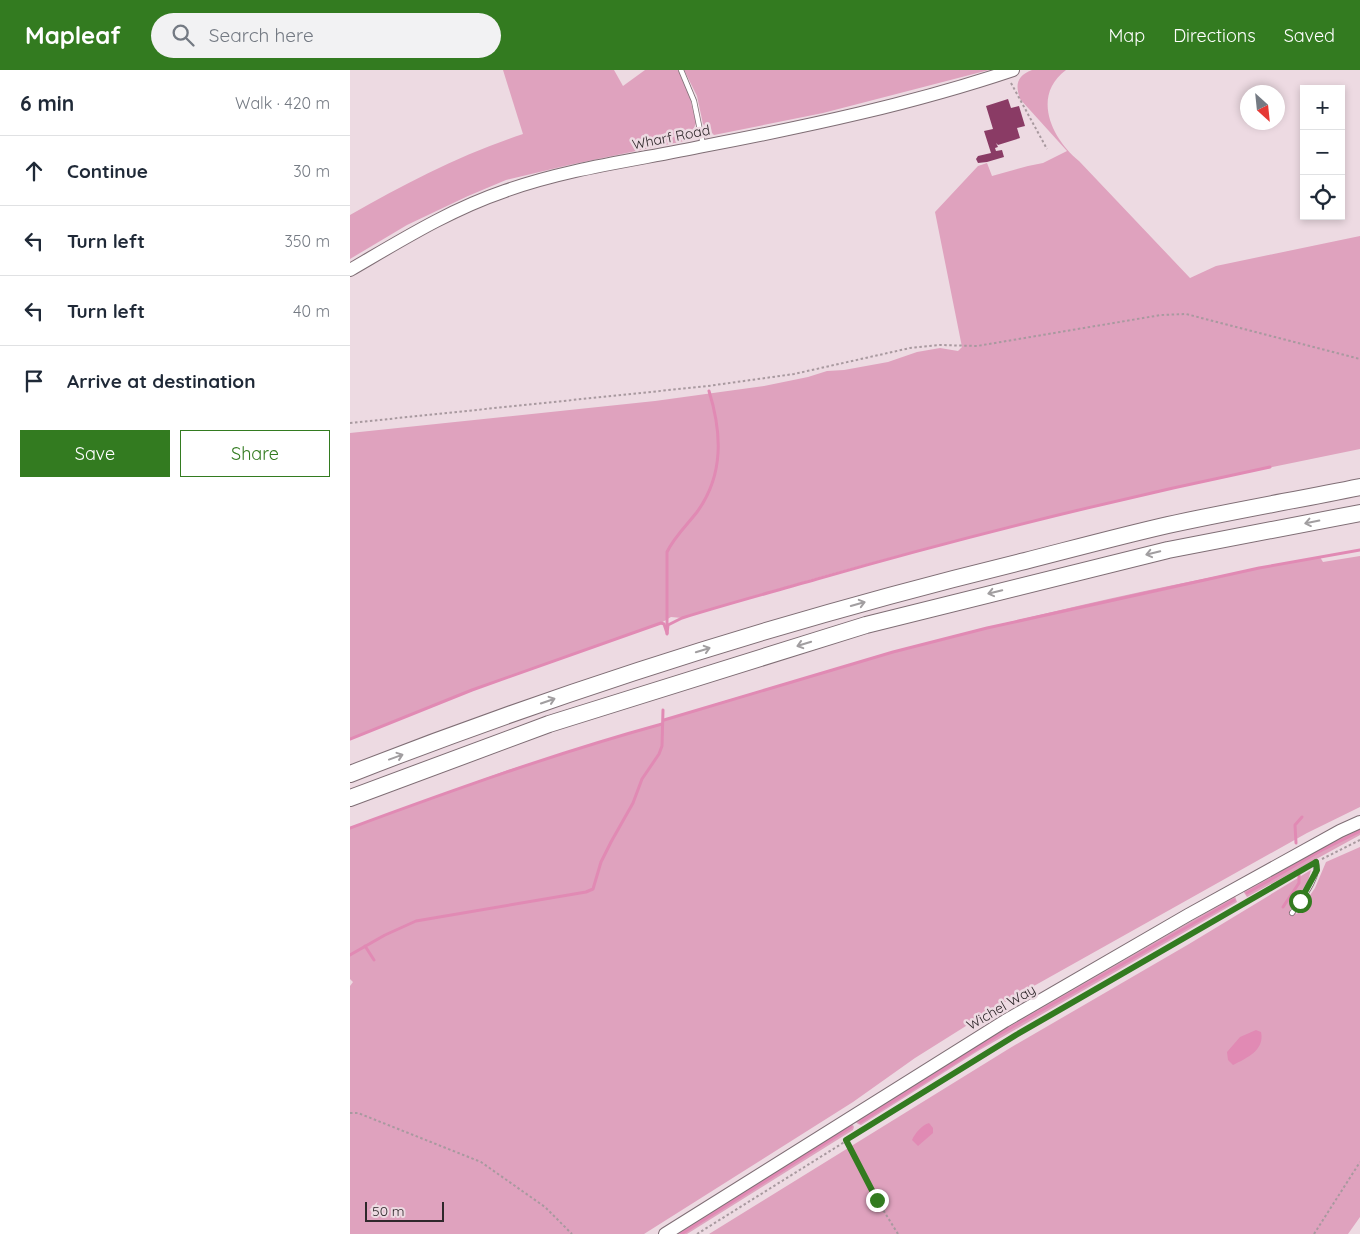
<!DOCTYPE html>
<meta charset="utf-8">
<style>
body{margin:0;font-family:Quicksand,sans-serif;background:#f2f2f3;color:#1f2937}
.controls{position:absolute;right:15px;top:15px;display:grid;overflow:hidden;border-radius:0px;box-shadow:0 2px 8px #0003}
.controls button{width:45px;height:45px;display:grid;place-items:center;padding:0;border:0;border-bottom:1px solid #e0e1e3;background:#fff;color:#1f2937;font:25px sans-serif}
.compass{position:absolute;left:890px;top:15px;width:45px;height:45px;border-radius:50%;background:#fff;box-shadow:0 2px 8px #0003;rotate:153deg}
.scale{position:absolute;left:15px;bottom:12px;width:79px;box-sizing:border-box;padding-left:5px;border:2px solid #2f282b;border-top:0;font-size:14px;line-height:18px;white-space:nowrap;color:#2f282b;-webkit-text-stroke:4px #eddae2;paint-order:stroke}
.stop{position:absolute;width:15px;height:15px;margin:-11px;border:4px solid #337b20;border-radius:50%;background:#fff}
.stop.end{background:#337b20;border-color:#fff;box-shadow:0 1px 5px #0008}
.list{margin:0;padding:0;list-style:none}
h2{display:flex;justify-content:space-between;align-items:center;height:65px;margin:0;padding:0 20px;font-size:21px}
h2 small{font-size:16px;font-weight:400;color:#747a83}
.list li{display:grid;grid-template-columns:32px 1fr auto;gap:15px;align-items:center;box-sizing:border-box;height:70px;padding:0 20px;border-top:1px solid #e0e1e3}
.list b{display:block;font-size:19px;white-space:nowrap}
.list em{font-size:16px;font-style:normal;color:#747a83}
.actions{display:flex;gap:10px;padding:15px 20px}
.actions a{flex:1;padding:11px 0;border:1px solid #337b20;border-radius:0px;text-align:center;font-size:18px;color:#337b20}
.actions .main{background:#337b20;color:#fff}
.icon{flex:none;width:28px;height:28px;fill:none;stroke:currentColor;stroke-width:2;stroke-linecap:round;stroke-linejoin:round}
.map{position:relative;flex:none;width:1010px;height:1164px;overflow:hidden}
header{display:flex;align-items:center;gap:30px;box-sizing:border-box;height:70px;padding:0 25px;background:#337b20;color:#fff}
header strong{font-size:24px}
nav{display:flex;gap:28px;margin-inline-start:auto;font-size:18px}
.search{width:350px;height:45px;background:#f2f2f3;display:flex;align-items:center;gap:12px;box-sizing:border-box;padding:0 18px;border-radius:28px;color:#747a83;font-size:19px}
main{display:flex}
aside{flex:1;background:#fff}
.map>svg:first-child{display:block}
.green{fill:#dfa2be}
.water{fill:#e18ab4}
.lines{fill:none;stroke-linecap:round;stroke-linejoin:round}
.stream{stroke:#e18ab4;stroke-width:3}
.building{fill:#8a3b65}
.lane-casing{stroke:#7f6e75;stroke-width:6}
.secondary-casing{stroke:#7f6e75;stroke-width:14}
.highway-casing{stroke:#7f6e75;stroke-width:18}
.path{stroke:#a8999f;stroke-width:2;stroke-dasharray:2.5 2.5;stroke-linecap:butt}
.lane{stroke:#fff;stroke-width:4.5}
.secondary{stroke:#fff;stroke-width:12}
.highway{stroke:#fff;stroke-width:16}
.oneway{stroke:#a19ea0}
.route{stroke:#337b20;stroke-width:6}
.labels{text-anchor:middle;stroke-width:5;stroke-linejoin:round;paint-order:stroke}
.street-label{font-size:14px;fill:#2f282b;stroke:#eddae2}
</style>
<header>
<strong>Mapleaf</strong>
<div class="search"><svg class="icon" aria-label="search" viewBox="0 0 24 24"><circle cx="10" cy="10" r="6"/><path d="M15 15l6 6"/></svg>Search here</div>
<nav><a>Map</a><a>Directions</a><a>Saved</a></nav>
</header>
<main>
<aside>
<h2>6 min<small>Walk · 420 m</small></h2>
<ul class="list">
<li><svg class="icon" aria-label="ahead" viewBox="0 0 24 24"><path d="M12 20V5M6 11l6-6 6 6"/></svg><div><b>Continue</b></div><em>30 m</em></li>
<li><svg class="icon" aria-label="left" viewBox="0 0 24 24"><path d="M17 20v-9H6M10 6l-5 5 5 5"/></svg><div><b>Turn left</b></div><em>350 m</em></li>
<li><svg class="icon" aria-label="left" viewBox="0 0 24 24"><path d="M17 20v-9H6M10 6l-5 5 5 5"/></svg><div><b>Turn left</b></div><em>40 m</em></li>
<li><svg class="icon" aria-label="arrive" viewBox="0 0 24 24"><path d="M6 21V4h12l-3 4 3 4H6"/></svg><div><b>Arrive at destination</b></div></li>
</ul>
<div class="actions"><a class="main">Save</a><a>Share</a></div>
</aside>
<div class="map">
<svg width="1010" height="1164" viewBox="0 0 1010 1164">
<rect width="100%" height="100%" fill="#eddae2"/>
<g class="green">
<path d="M153,0H264L273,16L295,0H328L340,28L346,53L339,70L219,95L156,110L118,126L57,155L0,189V145C56,113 112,84 173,64Z"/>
<path d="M334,0H639L473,43L364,65L353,54L347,26Z"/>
<path d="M682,0H716C681,26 702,69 729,91L840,208L866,196L1010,166V379C782,425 555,478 332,548L321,547L311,553L122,620L0,669V363L305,331L414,316L458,307L477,301L494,300L538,292L567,282L590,278L608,281L612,277L585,142L628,96L637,93L642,106L678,96L693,93L717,81L670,29C665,14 667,6 682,0Z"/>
<path d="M1010,486V737L957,763L643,939L565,988L503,1032L294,1164H0V916L3,912L0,909V758L158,700L312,654L314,650C333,646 350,639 368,633C426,616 484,599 543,582C683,544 827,512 970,487L973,492Z"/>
<path d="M1010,757V765L897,827L893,821Z"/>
<path d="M1010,777V1147L998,1164H359L660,978L839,874L961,800L958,811L940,840L947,844L965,818L976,792Z"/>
<path d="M885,826L887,832L628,981L511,1055L508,1054L505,1051L662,954Z"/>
<path d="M502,1053L504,1057L503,1060L337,1164H327Z"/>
</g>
<g class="water">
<path d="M906,960L911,962C915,980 897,988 883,995L878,990L877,982L890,967Z"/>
<path d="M579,1053L583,1058V1063L568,1076L562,1070C565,1063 572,1055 579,1053Z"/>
</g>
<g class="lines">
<g class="stream">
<path d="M317,557V482C324,467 337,455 347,442C374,405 372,363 359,321"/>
<path d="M317,564L318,555L332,548C377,534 422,522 467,509C617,466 767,429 920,397"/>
<path d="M314,650L543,582L637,558L909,498L1010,480"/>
<path d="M0,669L122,620L311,553L314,554L317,563"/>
<path d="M0,758C103,720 206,683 312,654"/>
<path d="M946,773L945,755L952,747"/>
<path d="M897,823L972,780L1010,761"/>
<path d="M933,837L949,813V805"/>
<path d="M15,876L24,890"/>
<path d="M0,885L35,865L66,851L236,822L243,819L251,792L261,772L283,733L292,709L309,684L312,676L313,640"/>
<path d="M510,1052L650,964L884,830"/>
<path d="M331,1164L501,1057"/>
</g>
</g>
<path class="building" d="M658,29L661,38L669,36L675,56L667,58L670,68L648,75L646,73L648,77L645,78L646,81L652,80L654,87L637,92L628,93L626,89L628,86L641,83L634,61L643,59L636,36Z"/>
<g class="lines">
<g class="lane-casing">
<g id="lane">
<path d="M331,0L344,31L353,75"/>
<path d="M942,843C950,831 970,807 966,792"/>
</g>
</g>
<g class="secondary-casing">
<g id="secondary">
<path d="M0,200C50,171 99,140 155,121C219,98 288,90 354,76C458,56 562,34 663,0"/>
<path d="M315,1164L655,951L838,845L990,761L1010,752"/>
</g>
</g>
<g class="highway-casing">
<g id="highway">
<path d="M0,704C220,618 445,547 675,491C722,479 770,466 818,455C882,441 946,430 1010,417"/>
<path d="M0,728L199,654L516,555L818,480L1010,443"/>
</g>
</g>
<g class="path">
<path d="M661,13L697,79"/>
<path d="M0,353L358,316L444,304L560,278L590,275L627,276L811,245L836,244L1010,289"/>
<path d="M972,789L1010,770"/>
<path d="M0,1043H8L131,1092L195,1137L222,1164"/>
<path d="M496,1070L527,1130L548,1164"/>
<path d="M347,1164L666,965L959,796"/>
<path d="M964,1164L1010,1092"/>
</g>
<use href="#lane" class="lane"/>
<use href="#secondary" class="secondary"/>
<use href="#highway" class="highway"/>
</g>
<defs><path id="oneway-shaft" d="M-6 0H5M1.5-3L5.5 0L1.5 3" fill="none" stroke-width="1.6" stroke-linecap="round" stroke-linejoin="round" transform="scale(1.25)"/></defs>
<g class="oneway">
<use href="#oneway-shaft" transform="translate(962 452) rotate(169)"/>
<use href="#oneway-shaft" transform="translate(803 483) rotate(166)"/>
<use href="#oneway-shaft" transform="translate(645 522) rotate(166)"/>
<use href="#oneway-shaft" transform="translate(508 534) rotate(-16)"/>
<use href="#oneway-shaft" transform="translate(454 574) rotate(163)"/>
<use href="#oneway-shaft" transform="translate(353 580) rotate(-17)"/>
<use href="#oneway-shaft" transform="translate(198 631) rotate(-19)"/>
<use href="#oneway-shaft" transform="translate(46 687) rotate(-20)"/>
</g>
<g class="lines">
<path class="route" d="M527,1130L496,1070L666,965L966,792L967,800L950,831"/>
</g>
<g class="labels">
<g class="street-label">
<text transform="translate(321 67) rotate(-11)" y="5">Wharf Road</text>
<text transform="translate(651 937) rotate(-30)" y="5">Wichel Way</text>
</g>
</g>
</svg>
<div class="controls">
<button>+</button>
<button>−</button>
<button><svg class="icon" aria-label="locate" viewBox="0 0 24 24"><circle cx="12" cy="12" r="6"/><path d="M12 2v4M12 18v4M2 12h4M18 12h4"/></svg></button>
</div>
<svg class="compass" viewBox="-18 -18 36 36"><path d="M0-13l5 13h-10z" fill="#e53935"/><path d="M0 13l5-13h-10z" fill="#747a83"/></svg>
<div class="scale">50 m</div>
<div class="stop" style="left:950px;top:831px"></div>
<div class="stop end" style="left:527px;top:1130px"></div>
</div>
</main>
